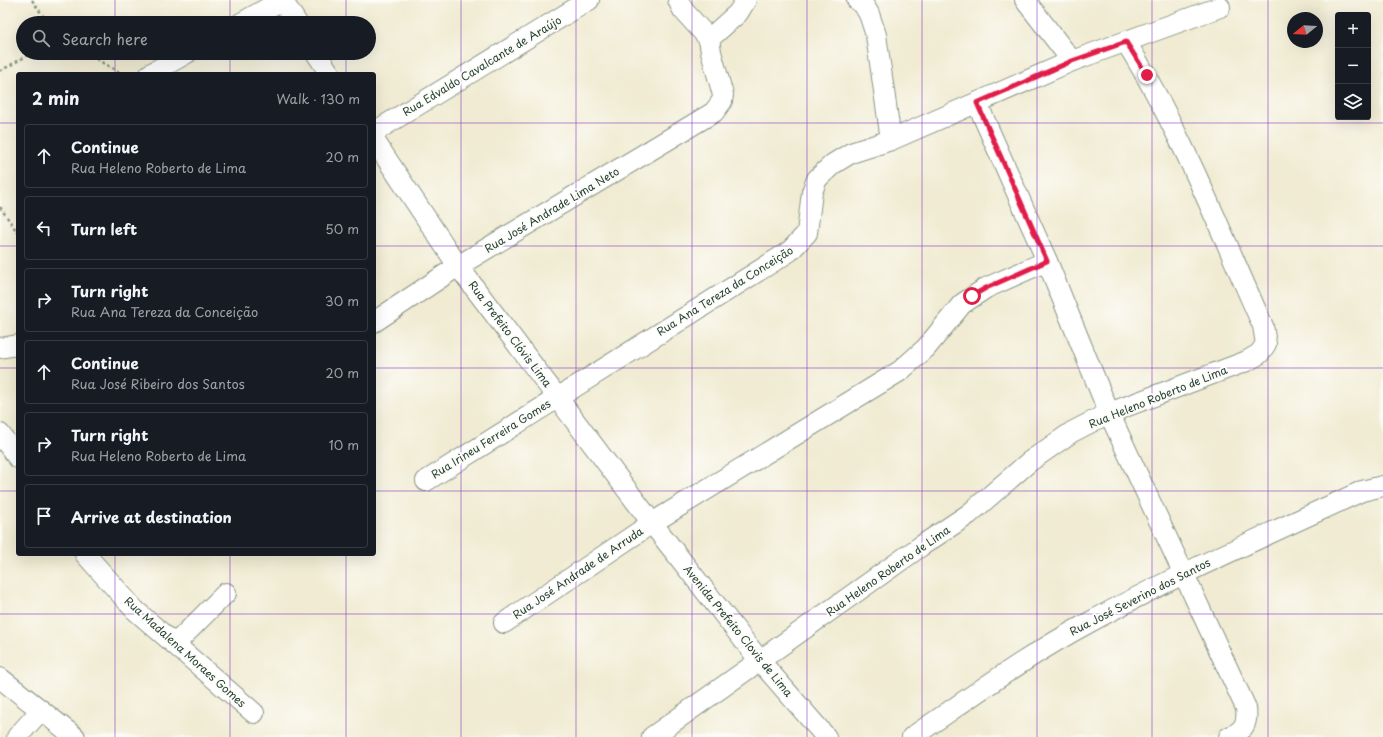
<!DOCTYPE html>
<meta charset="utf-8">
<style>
body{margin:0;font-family:"Playpen Sans",sans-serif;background:#20242c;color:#f1f3f6}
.controls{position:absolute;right:12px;top:12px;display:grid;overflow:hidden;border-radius:4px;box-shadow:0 4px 16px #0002}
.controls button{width:36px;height:36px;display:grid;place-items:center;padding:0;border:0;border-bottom:1px solid #363941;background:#171b24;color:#f1f3f6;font:20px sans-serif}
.compass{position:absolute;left:1287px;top:12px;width:36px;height:36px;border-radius:50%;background:#171b24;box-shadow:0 4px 16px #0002;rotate:252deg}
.stop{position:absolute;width:12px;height:12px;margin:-9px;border:3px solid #e11d48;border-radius:50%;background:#fff}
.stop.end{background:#e11d48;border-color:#fff;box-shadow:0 1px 4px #0008}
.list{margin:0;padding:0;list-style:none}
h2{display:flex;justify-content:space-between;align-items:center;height:52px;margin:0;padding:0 16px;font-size:17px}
h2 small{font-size:13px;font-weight:400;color:#9ea1a6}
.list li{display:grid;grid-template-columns:26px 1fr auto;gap:12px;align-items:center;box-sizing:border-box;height:64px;margin:0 8px 8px;padding:0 8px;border:1px solid #363941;border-radius:4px}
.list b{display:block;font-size:15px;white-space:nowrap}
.list p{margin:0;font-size:13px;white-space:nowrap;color:#9ea1a6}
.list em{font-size:13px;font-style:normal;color:#9ea1a6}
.icon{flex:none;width:22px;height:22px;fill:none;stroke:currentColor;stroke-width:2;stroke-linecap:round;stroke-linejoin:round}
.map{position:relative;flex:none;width:1383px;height:737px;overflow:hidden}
.search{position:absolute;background:#171b24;box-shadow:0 4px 16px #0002;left:16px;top:16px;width:360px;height:44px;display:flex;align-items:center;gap:10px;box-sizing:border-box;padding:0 14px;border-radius:22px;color:#9ea1a6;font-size:15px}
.panel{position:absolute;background:#171b24;box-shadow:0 4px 16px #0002;left:16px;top:72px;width:360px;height:484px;border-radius:4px}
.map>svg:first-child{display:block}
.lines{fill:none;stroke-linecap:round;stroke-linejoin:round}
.street-casing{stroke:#889483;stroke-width:22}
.path{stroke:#889483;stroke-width:2.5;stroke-dasharray:3 3;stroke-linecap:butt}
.street{stroke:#fff;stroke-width:20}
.route{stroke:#e11d48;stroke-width:5}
.grid{fill:none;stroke:#7b2cbf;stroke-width:1;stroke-opacity:0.55}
.labels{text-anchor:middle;stroke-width:4;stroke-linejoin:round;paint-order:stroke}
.street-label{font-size:11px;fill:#1f3d34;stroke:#fdfcf7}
</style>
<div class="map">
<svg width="1383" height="737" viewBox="0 0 1383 737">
<rect width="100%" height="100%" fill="#fdfcf7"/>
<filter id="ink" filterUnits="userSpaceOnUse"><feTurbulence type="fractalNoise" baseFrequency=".025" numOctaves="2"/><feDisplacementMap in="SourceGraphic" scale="8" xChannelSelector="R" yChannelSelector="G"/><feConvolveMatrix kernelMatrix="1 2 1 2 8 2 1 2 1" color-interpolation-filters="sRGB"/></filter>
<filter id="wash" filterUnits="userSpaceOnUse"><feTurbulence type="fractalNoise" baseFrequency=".012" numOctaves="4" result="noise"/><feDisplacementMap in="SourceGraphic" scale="16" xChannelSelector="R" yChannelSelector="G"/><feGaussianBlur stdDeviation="0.9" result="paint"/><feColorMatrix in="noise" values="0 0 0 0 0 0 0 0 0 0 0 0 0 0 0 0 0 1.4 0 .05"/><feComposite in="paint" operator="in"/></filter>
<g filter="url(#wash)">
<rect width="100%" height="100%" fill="#f0ebd2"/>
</g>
<g filter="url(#ink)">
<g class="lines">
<g class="street-casing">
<g id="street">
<path d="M282,0L297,23"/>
<path d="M678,0L683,10L709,39"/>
<path d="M857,0L863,4L869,14L876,35L891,140"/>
<path d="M1025,0L1072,61"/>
<path d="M241,23L282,0"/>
<path d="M316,53L330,74"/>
<path d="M150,74L187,53"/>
<path d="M977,103L1047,261L1109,413L1246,708C1248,723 1244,731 1229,737"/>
<path d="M374,132L589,0"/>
<path d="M374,140L458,266L652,523L760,661L826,737"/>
<path d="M374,322L458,266L714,112L722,101L723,95L711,52L709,39L738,13L746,0"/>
<path d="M0,348L18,345"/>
<path d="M0,434L18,458"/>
<path d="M426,481L790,251L807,233L812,192L817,179L833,164L851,153L891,140L1072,61L1220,7"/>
<path d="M85,554L135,610L254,713"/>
<path d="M504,623L652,523L900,371L926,348L962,304L986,288L1047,261"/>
<path d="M175,644L226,593"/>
<path d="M0,678L75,737"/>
<path d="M17,737L41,710"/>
<path d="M652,737L921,546L969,514L1029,462L1072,432L1109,413L1247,361L1259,354L1266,344L1263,326C1220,230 1181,131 1126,42"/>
<path d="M912,737C971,697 1028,655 1090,622C1178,574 1271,533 1362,491L1383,486"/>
</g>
</g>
<g class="path">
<path d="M32,0L48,23"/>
<path d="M86,53L122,74"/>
<path d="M0,71L32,53"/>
<path d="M0,207L18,233"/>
</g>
<use href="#street" class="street"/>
</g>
</g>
<g class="lines" filter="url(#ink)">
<path class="route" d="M972,296L986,288L1047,261L977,103L1072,61L1126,42L1147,75"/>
</g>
<path class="grid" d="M115,0V23M230,0V23M346,0V23M461,0V737M576,0V737M692,0V737M807,0V737M922,0V737M1037,0V737M1152,0V737M1268,0V737M115,53V74M230,53V74M346,53V74M0,123H18M374,123H1383M0,246H18M374,246H1383M0,368H18M374,368H1383M0,491H18M374,491H1383M115,554V737M230,554V737M346,554V737M0,614H1383"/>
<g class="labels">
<g class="street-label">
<text transform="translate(482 66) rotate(-31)" y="4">Rua Edvaldo Cavalcante de Araújo</text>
<text transform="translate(552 210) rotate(-31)" y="4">Rua José Andrade Lima Neto</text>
<text transform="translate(725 291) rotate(-32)" y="4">Rua Ana Tereza da Conceição</text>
<text transform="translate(510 334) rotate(53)" y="4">Rua Prefeito Clóvis Lima</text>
<text transform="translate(1158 397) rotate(-22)" y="4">Rua Heleno Roberto de Lima</text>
<text transform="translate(491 439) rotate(-32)" y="4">Rua Irineu Ferreira Gomes</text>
<text transform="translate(888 571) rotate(-35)" y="4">Rua Heleno Roberto de Lima</text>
<text transform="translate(578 573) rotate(-34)" y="4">Rua José Andrade de Arruda</text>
<text transform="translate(1140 597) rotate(-27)" y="4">Rua José Severino dos Santos</text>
<text transform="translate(738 631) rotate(51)" y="4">Avenida Prefeito Clovis de Lima</text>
<text transform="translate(185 652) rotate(42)" y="4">Rua Madalena Moraes Gomes</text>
</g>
</g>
</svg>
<div class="controls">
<button>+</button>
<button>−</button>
<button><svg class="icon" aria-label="layers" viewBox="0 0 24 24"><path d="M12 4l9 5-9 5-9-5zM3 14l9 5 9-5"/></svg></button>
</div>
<svg class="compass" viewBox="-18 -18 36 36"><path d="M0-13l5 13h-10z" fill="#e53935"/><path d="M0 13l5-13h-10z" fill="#9ea1a6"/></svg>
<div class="stop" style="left:972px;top:296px"></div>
<div class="stop end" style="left:1147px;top:75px"></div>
<div class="search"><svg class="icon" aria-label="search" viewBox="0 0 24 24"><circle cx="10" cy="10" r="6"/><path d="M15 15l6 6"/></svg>Search here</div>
<section class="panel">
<h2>2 min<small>Walk · 130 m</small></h2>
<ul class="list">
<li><svg class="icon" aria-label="ahead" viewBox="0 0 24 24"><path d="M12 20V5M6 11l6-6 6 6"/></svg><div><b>Continue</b><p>Rua Heleno Roberto de Lima</p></div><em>20 m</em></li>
<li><svg class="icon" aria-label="left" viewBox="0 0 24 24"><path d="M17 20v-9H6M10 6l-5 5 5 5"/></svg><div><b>Turn left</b></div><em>50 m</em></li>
<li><svg class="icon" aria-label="right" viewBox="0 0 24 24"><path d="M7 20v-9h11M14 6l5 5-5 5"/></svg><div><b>Turn right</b><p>Rua Ana Tereza da Conceição</p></div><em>30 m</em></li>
<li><svg class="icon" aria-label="ahead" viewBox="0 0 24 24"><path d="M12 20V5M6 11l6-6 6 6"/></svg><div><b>Continue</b><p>Rua José Ribeiro dos Santos</p></div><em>20 m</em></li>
<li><svg class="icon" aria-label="right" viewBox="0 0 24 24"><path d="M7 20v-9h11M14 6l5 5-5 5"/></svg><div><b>Turn right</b><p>Rua Heleno Roberto de Lima</p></div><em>10 m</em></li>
<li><svg class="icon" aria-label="arrive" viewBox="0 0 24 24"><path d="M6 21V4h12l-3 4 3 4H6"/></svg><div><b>Arrive at destination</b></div></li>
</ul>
</section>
</div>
